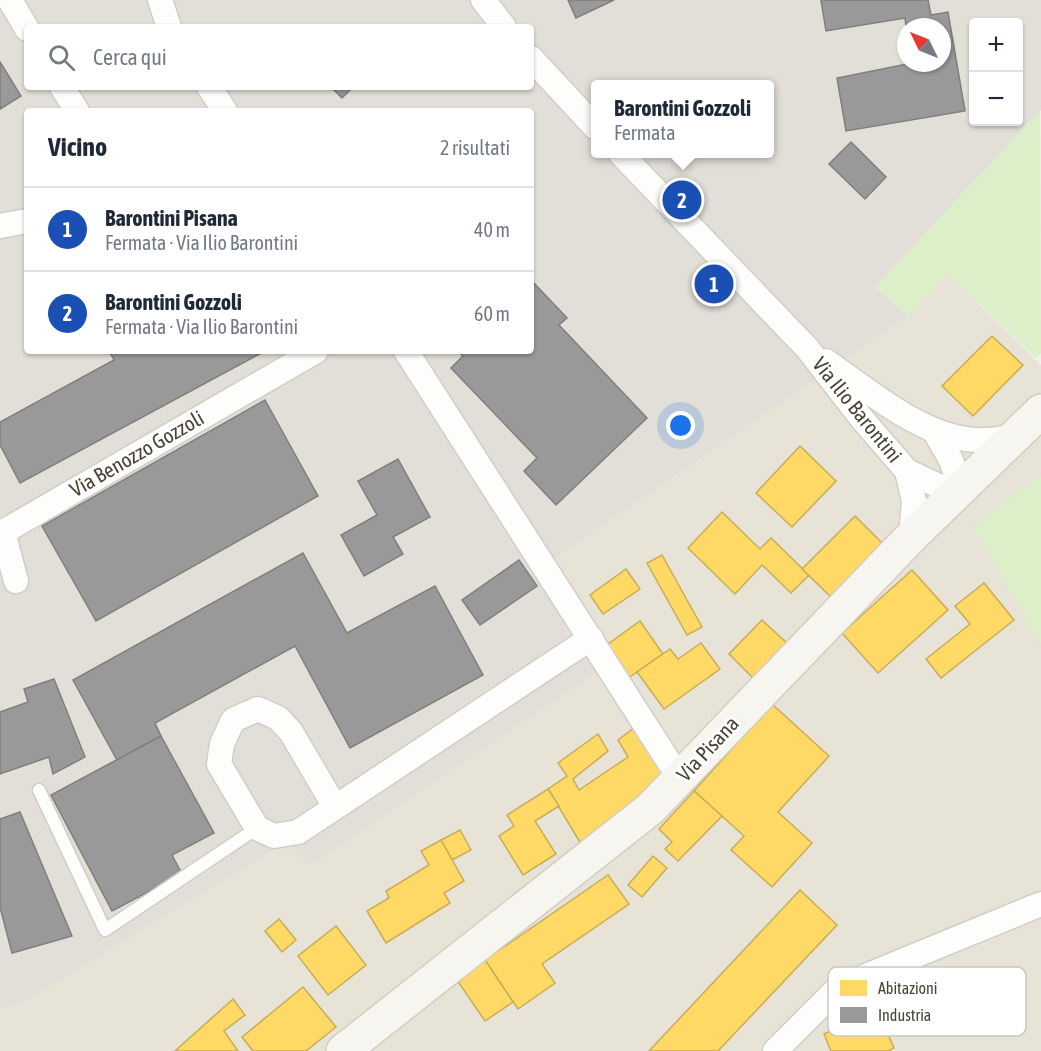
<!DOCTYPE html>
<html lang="it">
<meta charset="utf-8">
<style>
body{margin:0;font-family:"Asap Condensed",sans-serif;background:#f6f6f7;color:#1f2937}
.controls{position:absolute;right:18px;top:18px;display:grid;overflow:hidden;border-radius:6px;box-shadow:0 2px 4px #0004}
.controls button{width:54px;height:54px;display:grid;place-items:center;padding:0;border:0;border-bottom:2px solid #e0e1e3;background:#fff;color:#1f2937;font:30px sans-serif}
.compass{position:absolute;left:897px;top:18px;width:54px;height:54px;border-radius:50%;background:#fff;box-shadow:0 2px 4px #0004;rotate:313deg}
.you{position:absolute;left:681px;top:426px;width:21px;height:21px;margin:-15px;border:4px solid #fff;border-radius:50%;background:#1a73e8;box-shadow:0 0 0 9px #1a73e833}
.badge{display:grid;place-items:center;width:39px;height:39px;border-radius:50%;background:#848074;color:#fff;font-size:20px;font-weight:700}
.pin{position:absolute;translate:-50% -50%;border:3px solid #fff;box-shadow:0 2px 6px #0006}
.popup{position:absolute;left:591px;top:80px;width:183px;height:78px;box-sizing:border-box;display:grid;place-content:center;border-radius:6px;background:#fff;filter:drop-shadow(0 2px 4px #0005);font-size:20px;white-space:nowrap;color:#747a83}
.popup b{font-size:22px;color:#1f2937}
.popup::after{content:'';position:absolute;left:50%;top:100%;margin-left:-12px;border:12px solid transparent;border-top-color:#fff}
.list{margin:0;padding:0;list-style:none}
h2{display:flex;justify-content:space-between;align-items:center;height:78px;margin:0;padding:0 24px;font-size:26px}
h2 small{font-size:20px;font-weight:400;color:#747a83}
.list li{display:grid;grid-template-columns:39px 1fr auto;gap:18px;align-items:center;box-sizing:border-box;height:84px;padding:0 24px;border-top:2px solid #e0e1e3}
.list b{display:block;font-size:22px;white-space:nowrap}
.list p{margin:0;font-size:20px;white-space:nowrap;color:#747a83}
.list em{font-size:20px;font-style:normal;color:#747a83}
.icon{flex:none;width:33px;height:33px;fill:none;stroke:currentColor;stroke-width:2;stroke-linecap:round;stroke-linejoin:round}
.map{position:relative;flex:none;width:1041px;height:1051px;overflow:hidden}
.search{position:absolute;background:#fff;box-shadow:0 2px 4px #0004;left:24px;top:24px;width:510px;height:66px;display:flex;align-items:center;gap:15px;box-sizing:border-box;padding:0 21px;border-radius:6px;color:#747a83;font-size:22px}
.panel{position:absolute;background:#fff;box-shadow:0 2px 4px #0004;left:24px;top:108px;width:510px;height:246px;border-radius:6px}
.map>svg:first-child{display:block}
.residential{fill:#e7e3d7}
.industrial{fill:#e2dfd8;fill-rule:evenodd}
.green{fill:#ddefc8}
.homes{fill:#ffd966;stroke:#c8ac57;stroke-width:1.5}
.industry{fill:#999;stroke:#817f7b;stroke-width:1.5}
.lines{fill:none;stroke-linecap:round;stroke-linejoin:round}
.service-casing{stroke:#d0cec8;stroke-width:15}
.minor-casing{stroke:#d0cec8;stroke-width:27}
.secondary-casing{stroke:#d2cec0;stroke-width:36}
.service{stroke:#fdfdfc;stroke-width:12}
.minor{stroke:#fdfdfc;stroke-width:24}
.secondary{stroke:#f7f5ef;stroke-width:33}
.labels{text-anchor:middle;stroke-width:6;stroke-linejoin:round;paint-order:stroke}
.street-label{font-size:21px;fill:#494335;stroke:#fff}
.key{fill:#fff;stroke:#c8c7c2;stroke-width:1.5}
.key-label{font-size:16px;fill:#494335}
</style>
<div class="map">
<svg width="1041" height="1051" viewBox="0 0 1041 1051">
<rect width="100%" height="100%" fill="#f2f0ea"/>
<path class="residential" d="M947,273L1041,365V475L974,527L1041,645V1051H0V1010L27,1000L287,842L309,866L552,560L908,316Z"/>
<path class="industrial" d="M0,0H1041V110L875,287L908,316L552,560L601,669L309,866L287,842L27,1000L0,1010ZM974,22H1018V122H974ZM27,27H531V87H27ZM906,27H942V63H906ZM595,85H769V154H595ZM27,111H531V351H27Z"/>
<g class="green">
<path d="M1040,111L1041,353L1036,358L947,273L908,316L875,287Z"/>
<path d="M1041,475V645L974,527Z"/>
</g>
<g class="homes">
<path d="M992,336L1023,365L973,416L942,386Z"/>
<path d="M800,446L836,481L792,527L756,493Z"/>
<path d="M722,512L760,549L771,538L809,575L791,593L762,565L735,594L688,548Z"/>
<path d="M855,516L886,547L833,599L802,569Z"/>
<path d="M662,555L702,627L687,635L647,563Z"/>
<path d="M626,569L640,589L603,614L590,595Z"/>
<path d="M912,570L948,610L878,673L842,633Z"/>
<path d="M984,583L1014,620L941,678L926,659L970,624L955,606Z"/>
<path d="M762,620L789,645L755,680L729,654Z"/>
<path d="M640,621L663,654L627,679L604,647Z"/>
<path d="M701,643L720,669L664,709L637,672L670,649L678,659Z"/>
<path d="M772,704L829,756L778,812L812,843L772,887L731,850L744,836L694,791Z"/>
<path d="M638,725L673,777L584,849L548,789L567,776L558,763L598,734L608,751L573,779L579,790L628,757L618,740Z"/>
<path d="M548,789L559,806L535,821L556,854L523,875L499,836L514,826L507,815Z"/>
<path d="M694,791L722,816L678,861L665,849L672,842L659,829Z"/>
<path d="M460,830L471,850L452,860L441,840Z"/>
<path d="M441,840L464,881L444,893L450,903L386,943L367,911L389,898L386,891L429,865L421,851Z"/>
<path d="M653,856L667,868L642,897L628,885Z"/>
<path d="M608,875L629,904L542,964L555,983L518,1009L485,960Z"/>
<path d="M800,890L837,925L718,1051H649Z"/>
<path d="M279,919L296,940L282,952L265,931Z"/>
<path d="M336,926L366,965L328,995L298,956Z"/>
<path d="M485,960L513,1002L485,1021L457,980Z"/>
<path d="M303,987L336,1027L306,1051H253L242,1037Z"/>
<path d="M233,999L245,1015L224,1031L238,1051H175Z"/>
<path d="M878,1011L894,1048L888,1051H831L824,1034Z"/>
</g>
<g class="industry">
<path d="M568,0H614L576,18Z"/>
<path d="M821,0H928L931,15L948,12L965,111L846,131L837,78L912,63H942V27H906L905,18L826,31Z"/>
<path d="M0,62L21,96L0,109Z"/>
<path d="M331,87H353L342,98Z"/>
<path d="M851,142L886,177L865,199L829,164Z"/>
<path d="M531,280L567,318L559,325L647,418L556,505L524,471L537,458L451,368L463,356L458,351H531Z"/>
<path d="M109,351H265L20,483L0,445V422L114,360Z"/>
<path d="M265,400L318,496L96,621L42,526Z"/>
<path d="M398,459L430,517L393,537L403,554L364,576L341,535L377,515L358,481Z"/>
<path d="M303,553L347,633L435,586L483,675L350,748L295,646L155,723L161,736L117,760L73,680Z"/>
<path d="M519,560L537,586L480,625L462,600Z"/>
<path d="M54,679L85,757L53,774L49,757L0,774V712L28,702L24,689Z"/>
<path d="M161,736L214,833L172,855L182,874L112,911L51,795Z"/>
<path d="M20,812L72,936L12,953L0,907V819Z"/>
</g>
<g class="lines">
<g class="service-casing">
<path id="service" d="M39,790L105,930L257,828"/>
</g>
<g class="minor-casing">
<g id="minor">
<path d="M10,0L27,29"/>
<path d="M160,0L169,27"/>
<path d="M483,0L504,27"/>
<path d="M531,58L595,127"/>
<path d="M62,87L77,111"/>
<path d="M209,87L225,111"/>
<path d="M621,154L807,348L862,419L907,471L941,487L961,490L951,460L935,432"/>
<path d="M0,226L27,221"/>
<path d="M406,351L669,762"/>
<path d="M826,361C867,390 917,432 966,439C983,442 999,439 1016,436"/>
<path d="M907,471L914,501L911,537"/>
<path d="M16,581L3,532L316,351"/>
<path d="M335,807L291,732L278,718L258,709L233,720L222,744L219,764L257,828L274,836L298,832L591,638"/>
<path d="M775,1051L835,991L851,982L1041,904"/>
</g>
</g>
<g class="secondary-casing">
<path id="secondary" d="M343,1051L650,809L911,537L1041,411"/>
</g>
<use href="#service" class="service"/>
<use href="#minor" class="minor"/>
<use href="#secondary" class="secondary"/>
</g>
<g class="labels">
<g class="street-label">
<text transform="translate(857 410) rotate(51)" y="7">Via Ilio Barontini</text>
<text transform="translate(137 454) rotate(-30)" y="7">Via Benozzo Gozzoli</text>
<text transform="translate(708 749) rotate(-47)" y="7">Via Pisana</text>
</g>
</g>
<rect x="828" y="967" width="198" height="69" rx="9" class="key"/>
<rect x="840" y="980" width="27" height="16" fill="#ffd966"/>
<rect x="840" y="1007" width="27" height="16" fill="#999"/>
<g class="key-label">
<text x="878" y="994">Abitazioni</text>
<text x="878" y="1021">Industria</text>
</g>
</svg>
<div class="controls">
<button>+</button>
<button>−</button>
</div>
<svg class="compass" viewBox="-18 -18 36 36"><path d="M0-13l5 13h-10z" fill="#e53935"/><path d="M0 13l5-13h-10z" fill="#747a83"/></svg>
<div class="you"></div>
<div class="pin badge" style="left:714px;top:284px;background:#1a4fb4">1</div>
<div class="pin badge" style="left:682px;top:200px;background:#1a4fb4">2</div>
<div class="popup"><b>Barontini Gozzoli</b>Fermata</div>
<div class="search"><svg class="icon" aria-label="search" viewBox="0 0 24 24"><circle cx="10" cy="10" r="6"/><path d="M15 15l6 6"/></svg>Cerca qui</div>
<section class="panel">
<h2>Vicino<small>2 risultati</small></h2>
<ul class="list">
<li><span class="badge" style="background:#1a4fb4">1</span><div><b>Barontini Pisana</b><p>Fermata · Via Ilio Barontini</p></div><em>40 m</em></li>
<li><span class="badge" style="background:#1a4fb4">2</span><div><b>Barontini Gozzoli</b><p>Fermata · Via Ilio Barontini</p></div><em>60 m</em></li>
</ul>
</section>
</div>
